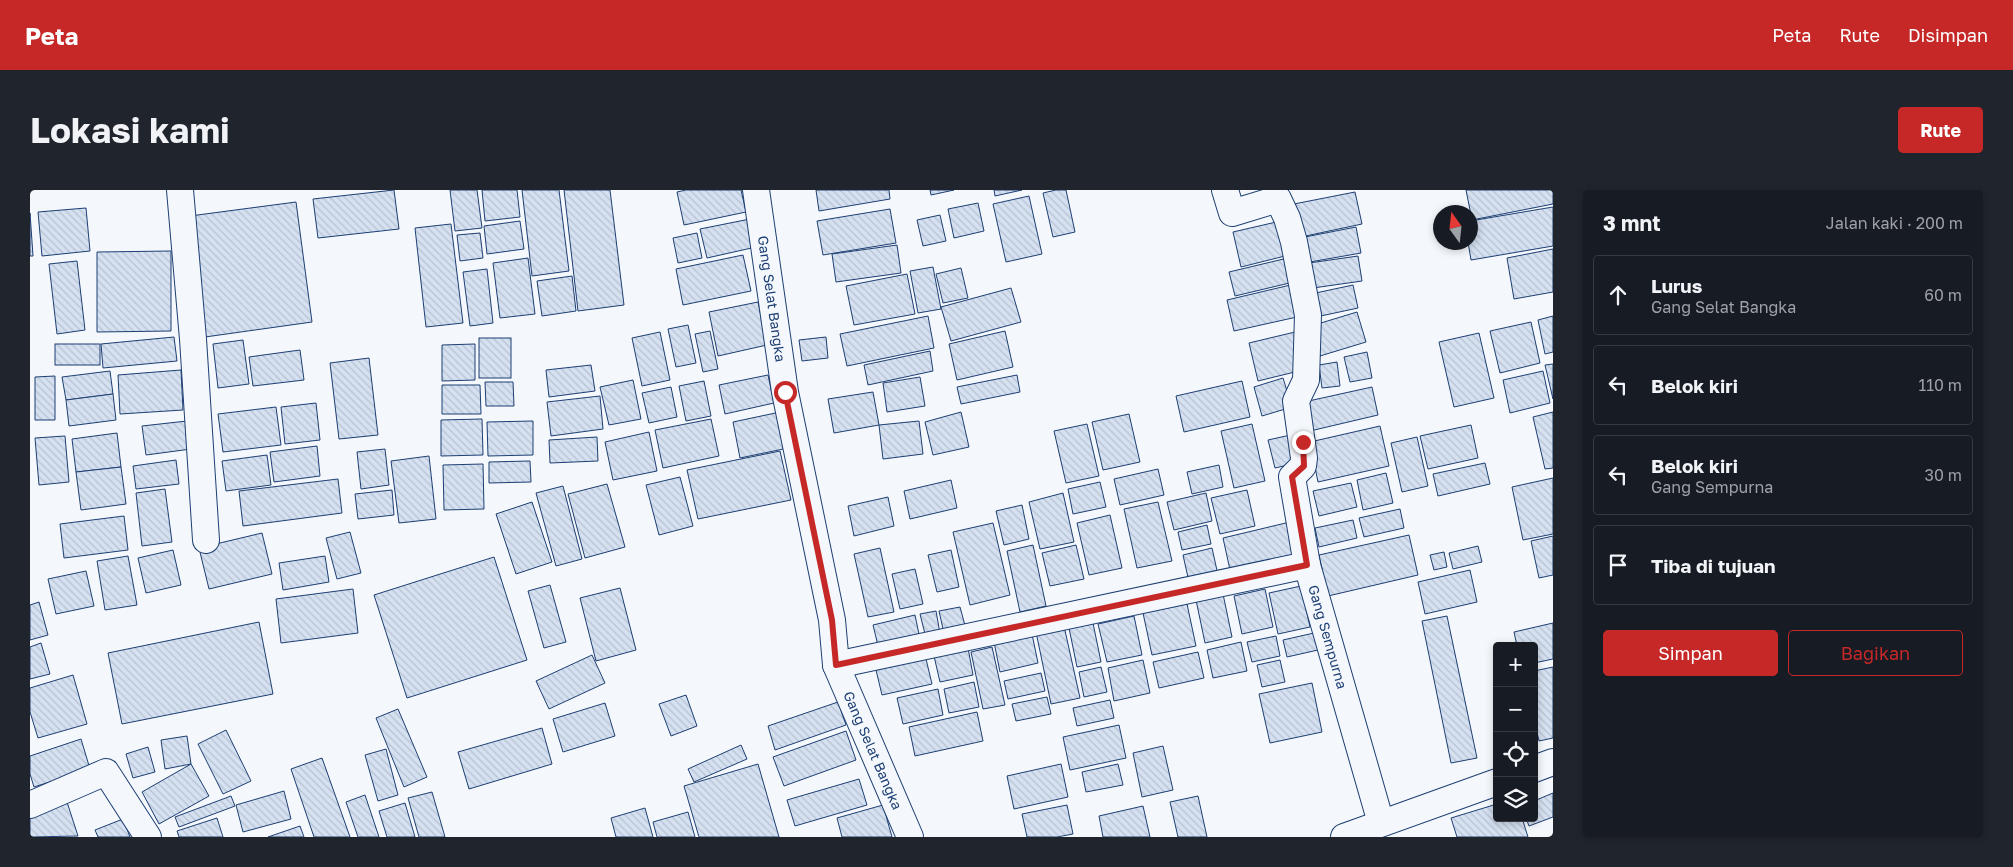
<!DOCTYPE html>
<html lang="id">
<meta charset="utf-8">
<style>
body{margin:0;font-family:"Golos Text",sans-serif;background:#20242c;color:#f1f3f6}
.controls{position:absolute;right:15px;bottom:15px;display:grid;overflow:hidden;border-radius:5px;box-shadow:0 2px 8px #0003}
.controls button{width:45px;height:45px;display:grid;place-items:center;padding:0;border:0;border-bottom:1px solid #363941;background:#171b24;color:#f1f3f6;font:25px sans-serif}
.compass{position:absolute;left:1403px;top:15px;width:45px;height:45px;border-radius:50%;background:#171b24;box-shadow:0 2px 8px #0003;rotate:345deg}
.stop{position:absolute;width:15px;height:15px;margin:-11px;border:4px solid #c62828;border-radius:50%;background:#fff}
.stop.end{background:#c62828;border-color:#fff;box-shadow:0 1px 5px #0008}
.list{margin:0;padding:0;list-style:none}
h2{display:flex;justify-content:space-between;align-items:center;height:65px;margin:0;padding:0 20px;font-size:21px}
h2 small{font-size:16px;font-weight:400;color:#9ea1a6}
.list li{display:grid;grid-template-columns:32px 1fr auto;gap:15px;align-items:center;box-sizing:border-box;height:80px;margin:0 10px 10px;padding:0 10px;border:1px solid #363941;border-radius:5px}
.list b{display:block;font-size:19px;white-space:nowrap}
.list p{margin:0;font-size:16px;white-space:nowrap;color:#9ea1a6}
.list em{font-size:16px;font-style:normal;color:#9ea1a6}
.actions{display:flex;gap:10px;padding:15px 20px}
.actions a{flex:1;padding:11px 0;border:1px solid #c62828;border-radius:5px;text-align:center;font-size:18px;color:#c62828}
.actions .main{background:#c62828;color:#fff}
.icon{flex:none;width:28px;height:28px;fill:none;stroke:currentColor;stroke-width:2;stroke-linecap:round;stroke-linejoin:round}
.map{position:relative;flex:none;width:1523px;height:647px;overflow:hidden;border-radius:5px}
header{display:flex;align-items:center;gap:30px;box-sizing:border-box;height:70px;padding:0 25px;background:#c62828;color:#fff}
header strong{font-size:24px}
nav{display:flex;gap:28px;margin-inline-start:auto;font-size:18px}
.intro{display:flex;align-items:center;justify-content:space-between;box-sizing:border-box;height:120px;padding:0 30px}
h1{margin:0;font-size:35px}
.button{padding:12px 22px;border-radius:5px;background:#c62828;color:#fff;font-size:18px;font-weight:700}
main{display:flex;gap:30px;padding:0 30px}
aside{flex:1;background:#171b24;border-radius:5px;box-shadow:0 2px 8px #0003}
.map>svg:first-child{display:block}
.building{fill:url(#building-back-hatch);stroke:#1d3f73}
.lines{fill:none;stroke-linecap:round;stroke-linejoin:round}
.minor-casing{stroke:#1d3f73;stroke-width:28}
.minor{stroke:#f4f7fb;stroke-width:26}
.route{stroke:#c62828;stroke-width:6}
.labels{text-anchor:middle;stroke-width:4;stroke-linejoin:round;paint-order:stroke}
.street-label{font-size:14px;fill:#1d3f73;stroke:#f4f7fb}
</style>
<header>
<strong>Peta</strong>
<nav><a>Peta</a><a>Rute</a><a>Disimpan</a></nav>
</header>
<div class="intro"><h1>Lokasi kami</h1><a class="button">Rute</a></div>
<main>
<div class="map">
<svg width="1523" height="647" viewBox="0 0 1523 647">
<defs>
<pattern id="building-back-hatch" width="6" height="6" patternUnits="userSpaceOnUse" patternTransform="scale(1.25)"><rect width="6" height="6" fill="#d5e0f0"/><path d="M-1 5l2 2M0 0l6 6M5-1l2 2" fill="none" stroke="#b6c1d1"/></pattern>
</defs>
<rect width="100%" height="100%" fill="#f4f7fb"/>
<g class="building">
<path d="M364,0L369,39L288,48L283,9Z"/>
<path d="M420,0H447L452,38L425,41Z"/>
<path d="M452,0H487L490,27L455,31Z"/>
<path d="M492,0H529L539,81L502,86Z"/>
<path d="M534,0H580L594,115L548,121Z"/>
<path d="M656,0H711L716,22L654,35L647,2Z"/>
<path d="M786,0H859L860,9L789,21Z"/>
<path d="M900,0H924L901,5Z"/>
<path d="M964,0H992L965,6Z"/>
<path d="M1026,0H1036L1045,42L1023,47L1013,3Z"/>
<path d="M1436,0H1523V14L1442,30Z"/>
<path d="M1325,2L1332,34L1271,47L1264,14Z"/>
<path d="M999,6L1012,64L976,72L963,14Z"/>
<path d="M266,12L282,132L175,147L160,26Z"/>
<path d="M948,13L954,41L924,48L918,19Z"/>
<path d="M1523,17V56L1441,70L1438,52H1440V31Z"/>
<path d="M56,18L60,61L12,66L8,22Z"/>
<path d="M860,19L866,53L793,65L787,31Z"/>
<path d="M0,23L3,66H0Z"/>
<path d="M910,25L916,51L893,56L887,30Z"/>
<path d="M720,29L726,57L677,68L670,39Z"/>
<path d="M1255,30L1263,64L1211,77L1203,42Z"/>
<path d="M490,31L494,59L457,64L454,36Z"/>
<path d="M421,34L433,133L396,137L385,38Z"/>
<path d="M1326,37L1331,63L1280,72L1275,47Z"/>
<path d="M450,43L453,68L430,71L427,45Z"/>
<path d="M667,43L672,68L648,73L643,48Z"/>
<path d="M867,55L871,83L806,92L802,64Z"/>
<path d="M1523,59V102L1484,109L1477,68Z"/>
<path d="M141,61V141L67,142V62Z"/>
<path d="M713,65L721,101L653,115L646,79Z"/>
<path d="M1328,66L1332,91L1283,98L1279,73Z"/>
<path d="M1262,67L1268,91L1205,106L1199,82Z"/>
<path d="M498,68L505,124L470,128L463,73Z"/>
<path d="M47,71L55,140L27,144L19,74Z"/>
<path d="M903,77L911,119L888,123L880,81Z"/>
<path d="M931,78L938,108L913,113L906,84Z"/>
<path d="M457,79L463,133L440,136L433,82Z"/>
<path d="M877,84L885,124L824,135L816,96Z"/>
<path d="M542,86L546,121L512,126L507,91Z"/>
<path d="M1269,93L1276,125L1204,141L1197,110Z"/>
<path d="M1323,95L1328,118L1286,127L1281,104Z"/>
<path d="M981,98L991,132L921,151L911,117Z"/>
<path d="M728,112L737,155L688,166L679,122Z"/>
<path d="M1327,122L1336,152L1290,166L1281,136Z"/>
<path d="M898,126L904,158L817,176L810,144Z"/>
<path d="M1523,126V162L1515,164L1508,130Z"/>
<path d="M1501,132L1510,173L1470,183L1460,141Z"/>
<path d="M658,135L666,173L646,177L638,139Z"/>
<path d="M680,141L688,179L673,182L665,144Z"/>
<path d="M975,141L983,177L927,190L919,154Z"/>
<path d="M630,142L640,190L612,196L602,148Z"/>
<path d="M1265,142L1273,180L1228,191L1219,153Z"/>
<path d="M1449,143L1464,208L1424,217L1409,152Z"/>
<path d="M144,147L147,171L73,178L71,154Z"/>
<path d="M796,147L798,168L772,171L769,150Z"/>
<rect x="449" y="148" width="32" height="40"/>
<path d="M213,150L219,194L188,198L183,154Z"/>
<rect x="25" y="154" width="45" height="21"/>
<path d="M445,154V190L412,191V155Z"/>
<path d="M270,160L274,190L223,196L219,167Z"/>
<path d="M900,161L903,181L838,195L834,175Z"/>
<path d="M1337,162L1342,188L1320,192L1314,167Z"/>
<path d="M339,168L348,245L309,249L300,173Z"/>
<path d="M1307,172L1310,196L1292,198L1289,175Z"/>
<path d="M1523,174V209L1515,175Z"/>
<path d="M561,175L565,201L519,207L516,180Z"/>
<path d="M151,180L153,220L90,224L88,185Z"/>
<path d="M80,181L83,204L36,210L32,187Z"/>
<path d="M1513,181L1520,213L1480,223L1473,190Z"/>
<path d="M738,185L744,213L695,224L689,195Z"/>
<path d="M987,185L990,202L931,214L927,197Z"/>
<path d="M25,186V230H5V187Z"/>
<path d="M890,187L895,216L857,222L853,193Z"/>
<path d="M1253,188L1262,217L1232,226L1224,197Z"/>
<path d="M603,190L611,229L579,235L570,197Z"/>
<path d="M674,191L681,226L656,231L649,196Z"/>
<path d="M1212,191L1220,227L1154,242L1146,206Z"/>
<path d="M455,192H483L484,216H456Z"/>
<path d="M412,195H450L451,224H412Z"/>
<path d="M641,197L647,227L619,233L612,203Z"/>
<path d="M1342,197L1348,225L1280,241L1274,212Z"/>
<path d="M843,202L849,235L804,243L798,209Z"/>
<path d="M83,204L86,230L39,236L36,210Z"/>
<path d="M570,206L573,239L521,246L517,212Z"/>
<path d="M286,213L290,250L255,254L251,217Z"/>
<path d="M246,217L251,255L193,262L188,224Z"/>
<path d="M755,221L763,257L710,268L703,232Z"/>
<path d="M931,222L939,257L903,265L895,232Z"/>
<path d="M1523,222V278L1515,279L1503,227Z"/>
<path d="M1099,224L1110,272L1073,280L1062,232Z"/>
<path d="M452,229L453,265L411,266V230Z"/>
<path d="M681,229L689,266L633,278L625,240Z"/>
<path d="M157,231L161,259L116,265L112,236Z"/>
<path d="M503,231V265L458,266L457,232Z"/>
<path d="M889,231L893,264L853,269L849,235Z"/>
<path d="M1057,234L1069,286L1036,293L1024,241Z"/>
<path d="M1222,234L1235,291L1204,298L1191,241Z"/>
<path d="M1441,235L1448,268L1398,279L1390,246Z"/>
<path d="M1350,236L1359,276L1288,292L1280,252Z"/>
<path d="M619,242L627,281L583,290L575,252Z"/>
<path d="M87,243L91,277L46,282L42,249Z"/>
<path d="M1265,244L1271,272L1245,278L1238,250Z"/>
<path d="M35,246L39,292L9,295L5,248Z"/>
<path d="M567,247L568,271L520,273L519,250Z"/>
<path d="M1387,247L1398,296L1372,302L1361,253Z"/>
<path d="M287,256L290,286L244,292L240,262Z"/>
<path d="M355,259L359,295L331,299L327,262Z"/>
<path d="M750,261L761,310L668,329L657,280Z"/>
<path d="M237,265L241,295L196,301L192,271Z"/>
<path d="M399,266L406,329L369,333L361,271Z"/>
<path d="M146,270L149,294L106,299L103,276Z"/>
<path d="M500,271L501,292L459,293V272Z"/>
<path d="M1455,273L1460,294L1408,306L1403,284Z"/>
<path d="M453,274L454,319L414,320L413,275Z"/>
<path d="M1189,275L1193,297L1162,304L1157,282Z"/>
<path d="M91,277L96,314L51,320L46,282Z"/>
<path d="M1128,279L1134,305L1090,315L1084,289Z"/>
<path d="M1356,283L1363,313L1333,320L1327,290Z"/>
<path d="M650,287L663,336L629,345L616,295Z"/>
<path d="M1523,288V344L1493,350L1482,297Z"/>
<path d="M308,289L312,323L213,336L209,301Z"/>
<path d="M921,290L927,318L880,329L874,301Z"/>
<path d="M1070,292L1076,317L1043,324L1038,299Z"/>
<path d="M1321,293L1327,317L1289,326L1283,301Z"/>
<path d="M577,294L595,357L555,368L538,304Z"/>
<path d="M533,296L552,369L526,376L506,303Z"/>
<path d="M135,299L142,352L112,356L106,303Z"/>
<path d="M362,300L364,325L328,329L325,304Z"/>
<path d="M1217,300L1225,336L1190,344L1181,308Z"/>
<path d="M1033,303L1044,352L1010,359L999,312Z"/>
<path d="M1176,303L1182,331L1144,340L1137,312Z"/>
<path d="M858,307L864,336L824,346L818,316Z"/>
<path d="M502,312L522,372L486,384L466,324Z"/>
<path d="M1128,312L1142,371L1107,378L1094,319Z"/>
<path d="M992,315L999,349L974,355L966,321Z"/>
<path d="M1370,319L1374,338L1334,347L1329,328Z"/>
<path d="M1080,325L1092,378L1059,385L1047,333Z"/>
<path d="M94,326L98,360L34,368L30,334Z"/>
<path d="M1323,330L1327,348L1289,357L1285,338Z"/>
<path d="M1260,332L1270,374L1202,389L1193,348Z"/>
<path d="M963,333L980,405L940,415L923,342Z"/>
<path d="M1177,335L1181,354L1152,360L1148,342Z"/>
<path d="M320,342L331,383L307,389L296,348Z"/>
<path d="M232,343L242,384L179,399L169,358Z"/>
<path d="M1379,345L1388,385L1298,406L1289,365Z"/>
<path d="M1523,346V385L1509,388L1501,351Z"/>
<path d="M1003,355L1016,416L990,422L977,361Z"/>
<path d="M1046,355L1054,389L1020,396L1012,363Z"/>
<path d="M1448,356L1452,372L1423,379L1419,363Z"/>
<path d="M850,358L864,422L838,427L824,364Z"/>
<path d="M1182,358L1188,385L1159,392L1153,365Z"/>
<path d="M143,360L151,395L116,403L108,368Z"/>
<path d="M921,360L929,397L907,402L898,365Z"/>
<path d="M1414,362L1417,377L1404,380L1400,365Z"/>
<path d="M98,366L107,415L75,420L67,371Z"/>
<path d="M295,366L299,392L253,400L249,373Z"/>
<path d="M464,367L497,470L377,508L344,405Z"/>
<path d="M885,379L893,414L870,419L862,384Z"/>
<path d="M1440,380L1447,412L1395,424L1388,392Z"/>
<path d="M56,381L64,416L26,424L18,389Z"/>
<path d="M520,395L536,452L514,458L498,401Z"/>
<path d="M1271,396L1280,437L1248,444L1239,403Z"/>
<path d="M590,398L606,460L566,471L550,408Z"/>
<path d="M323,399L328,443L251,453L246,409Z"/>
<path d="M1235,399L1243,437L1212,444L1204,406Z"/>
<path d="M1193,404L1202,447L1175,453L1166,410Z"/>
<path d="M9,412L18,445L0,450V415Z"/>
<path d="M1157,414L1166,456L1122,465L1113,423Z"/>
<path d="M930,417L937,443L915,448L909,421Z"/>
<path d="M906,421L911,449L897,452L890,424Z"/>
<path d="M885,425L891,454L850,464L843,435Z"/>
<path d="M1104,426L1112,465L1077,472L1068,434Z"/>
<path d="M1417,426L1447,568L1421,573L1392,431Z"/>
<path d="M229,432L243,504L92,534L78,463Z"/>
<path d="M1063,433L1071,472L1047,477L1039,438Z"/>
<path d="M1523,433V469L1504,473V456H1487L1484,442Z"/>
<path d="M1034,436L1050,508L1021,514L1006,442Z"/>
<path d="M1284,443L1288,460L1257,467L1253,450Z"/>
<path d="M1002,444L1008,473L970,482L964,452Z"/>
<path d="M1246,446L1250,466L1222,472L1217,452Z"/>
<path d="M1211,452L1217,481L1183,488L1177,460Z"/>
<path d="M11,453L20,484L0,489V457Z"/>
<path d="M962,457L975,515L953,519L941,462Z"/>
<path d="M938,458L943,485L910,492L904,466Z"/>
<path d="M1168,462L1174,488L1129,498L1123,472Z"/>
<path d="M562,465L575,493L519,519L506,491Z"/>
<path d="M896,469L902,494L852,505L846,480Z"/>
<path d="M1113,470L1120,503L1084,511L1078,478Z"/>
<path d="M1250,470L1255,492L1232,497L1227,475Z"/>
<path d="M1071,477L1077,502L1054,507L1049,482Z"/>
<path d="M1523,477V548L1509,551L1504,529V481Z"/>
<path d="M1011,483L1015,501L978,509L974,491Z"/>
<path d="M43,485L57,534L8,548L0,522V498Z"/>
<path d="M944,492L949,517L919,523L914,499Z"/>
<path d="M1282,493L1292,542L1240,553L1229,504Z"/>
<path d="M908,499L913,525L873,534L867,508Z"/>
<path d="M656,505L667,536L641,546L629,514Z"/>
<path d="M1017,507L1021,524L986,531L982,514Z"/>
<path d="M1080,510L1084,528L1047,536L1043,518Z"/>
<path d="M808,512L816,535L745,560L738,536Z"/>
<path d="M575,513L585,546L533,562L523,529Z"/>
<path d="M368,519L397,587L374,597L346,528Z"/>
<path d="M947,522L953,551L885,566L879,537Z"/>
<path d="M1089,535L1096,568L1040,580L1033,547Z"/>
<path d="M512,538L522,574L439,599L428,562Z"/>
<path d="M196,540L221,591L193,604L168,554Z"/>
<path d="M816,541L826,570L754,596L743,567Z"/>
<path d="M157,546L161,574L135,579L131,550Z"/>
<path d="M51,549L60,579L4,597L0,584V566Z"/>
<path d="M711,555L717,569L664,592L658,579Z"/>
<path d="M1133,556L1143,600L1112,607L1103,563Z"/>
<path d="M118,557L125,582L103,588L96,564Z"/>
<path d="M356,559L368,605L348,611L335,565Z"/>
<path d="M292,568L320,647H284L261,579Z"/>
<path d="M161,574L179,606L129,634L112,602Z"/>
<path d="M728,574L749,647H669L654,596Z"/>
<path d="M1031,574L1038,607L984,619L977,586Z"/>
<path d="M1088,574L1093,595L1056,602L1052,582Z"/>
<path d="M829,589L837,615L765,636L757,610Z"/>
<path d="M254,601L261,629L213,642L206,615Z"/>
<path d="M402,602L415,647H389L378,608Z"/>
<path d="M1523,603V627L1499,636L1496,628H1504V611Z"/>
<path d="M335,605L349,647H328L316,612Z"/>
<path d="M201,606L205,616L149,637L145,627Z"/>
<path d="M1168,606L1177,647H1148L1140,612Z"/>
<path d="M37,612L48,646L0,647V624Z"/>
<path d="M375,613L385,647H357L349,621Z"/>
<path d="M1467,614V628H1492L1498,647H1427L1421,628Z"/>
<path d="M853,615L862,647H812L807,628Z"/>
<path d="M1037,615L1043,644L1027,647H997L992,624Z"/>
<path d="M1113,616L1120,647H1073L1069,626Z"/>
<path d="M615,618L623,647H586L581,628Z"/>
<path d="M658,622L665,647H627L623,632Z"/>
<path d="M187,628L193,647H149L147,641Z"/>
<path d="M93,629L100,647H68L65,640Z"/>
<path d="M270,636L274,647H238Z"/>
</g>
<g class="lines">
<g class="minor-casing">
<g id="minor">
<path d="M150,0L163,149L176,350"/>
<path id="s1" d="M726,0L755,202L802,430L806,475L880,647"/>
<path id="s2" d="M1195,0L1202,23L1248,9L1257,28L1264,52L1278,125L1276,190L1266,211L1274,268L1273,276L1262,287L1277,375L1351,633"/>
<path d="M806,475L1277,375"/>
<path d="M1504,579L1523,572"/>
<path d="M0,615L76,582L118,647"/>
<path d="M1314,647L1467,592"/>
</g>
</g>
<use href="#minor" class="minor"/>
</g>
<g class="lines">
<path class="route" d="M755,202L802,430L806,475L1277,375L1262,287L1274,276L1273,252"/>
</g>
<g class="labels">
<g class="street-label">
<text dy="5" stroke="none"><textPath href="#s1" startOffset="110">Gang Selat Bangka</textPath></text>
<text dy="5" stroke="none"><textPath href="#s2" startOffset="526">Gang Sempurna</textPath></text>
<text dy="5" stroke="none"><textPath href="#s1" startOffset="575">Gang Selat Bangka</textPath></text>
</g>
</g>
</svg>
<div class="controls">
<button>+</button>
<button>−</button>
<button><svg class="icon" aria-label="locate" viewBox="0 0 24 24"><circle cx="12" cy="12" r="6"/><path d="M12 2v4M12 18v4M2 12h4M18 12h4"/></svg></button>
<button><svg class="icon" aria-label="layers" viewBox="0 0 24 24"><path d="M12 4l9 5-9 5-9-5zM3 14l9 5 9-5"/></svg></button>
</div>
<svg class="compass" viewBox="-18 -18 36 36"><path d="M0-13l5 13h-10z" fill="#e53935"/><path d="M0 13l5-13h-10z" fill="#9ea1a6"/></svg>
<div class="stop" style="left:755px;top:202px"></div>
<div class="stop end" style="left:1273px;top:252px"></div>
</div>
<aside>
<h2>3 mnt<small>Jalan kaki · 200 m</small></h2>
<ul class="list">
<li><svg class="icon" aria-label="ahead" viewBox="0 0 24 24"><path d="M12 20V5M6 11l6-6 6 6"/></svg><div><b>Lurus</b><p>Gang Selat Bangka</p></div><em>60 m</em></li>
<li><svg class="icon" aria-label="left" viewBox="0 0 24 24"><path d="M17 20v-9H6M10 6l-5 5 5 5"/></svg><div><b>Belok kiri</b></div><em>110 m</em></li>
<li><svg class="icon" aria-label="left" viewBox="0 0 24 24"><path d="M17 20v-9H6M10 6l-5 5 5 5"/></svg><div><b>Belok kiri</b><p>Gang Sempurna</p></div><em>30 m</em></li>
<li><svg class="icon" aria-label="arrive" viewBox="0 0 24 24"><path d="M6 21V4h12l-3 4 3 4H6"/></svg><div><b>Tiba di tujuan</b></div></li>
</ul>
<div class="actions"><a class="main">Simpan</a><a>Bagikan</a></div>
</aside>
</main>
